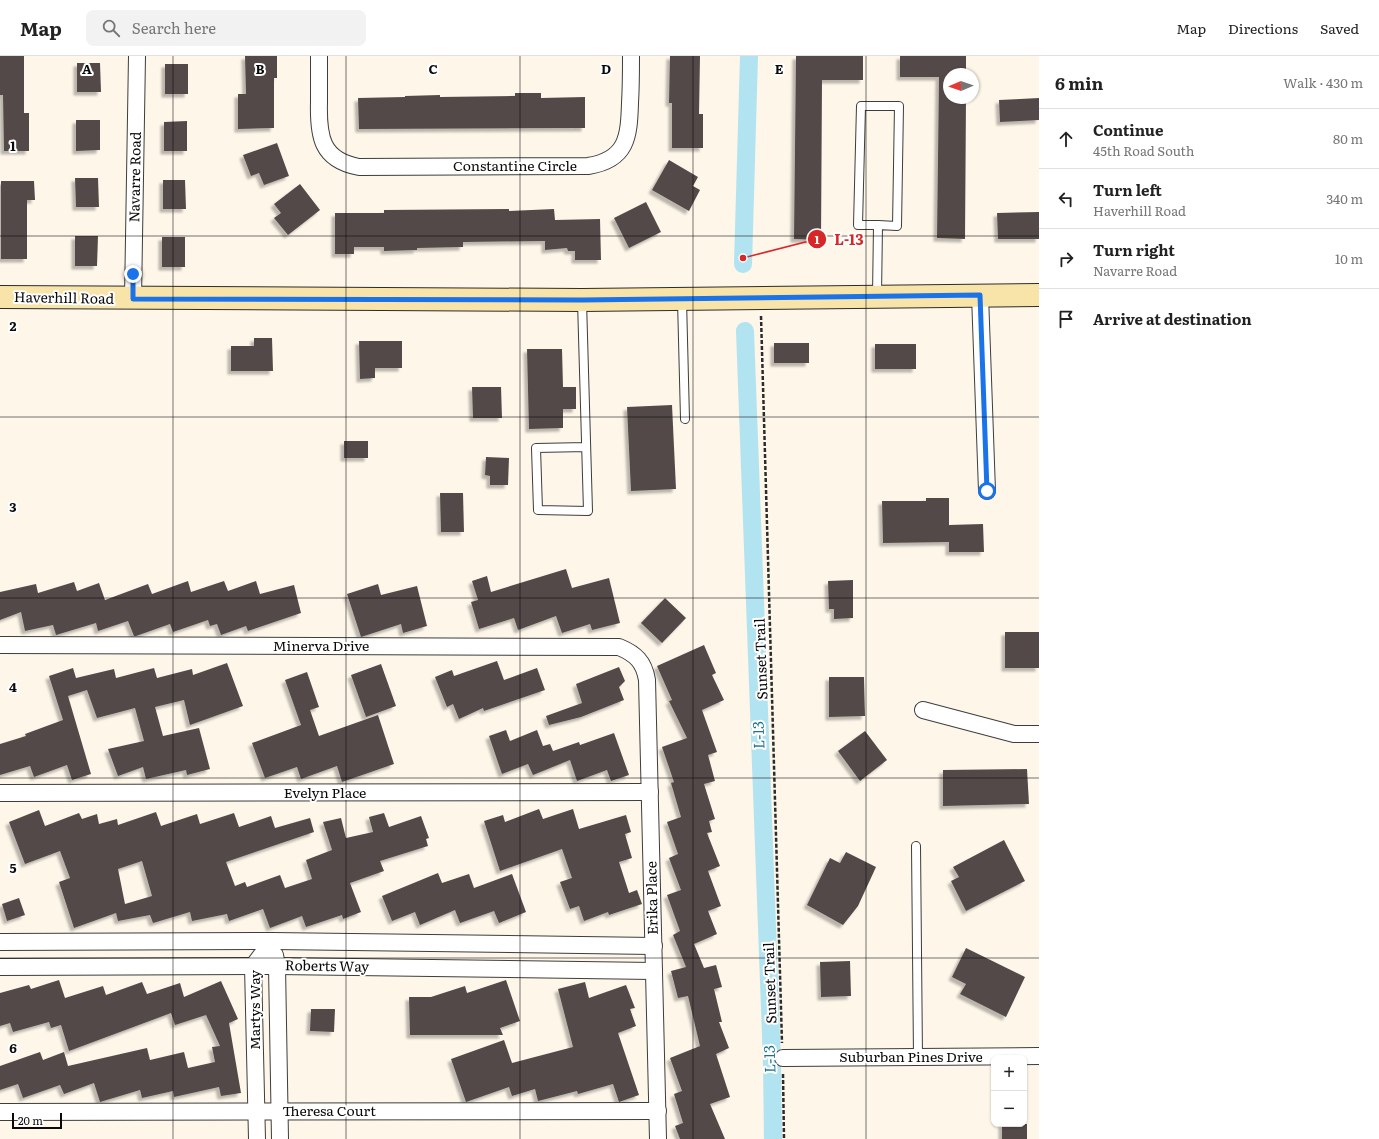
<!DOCTYPE html>
<meta charset="utf-8">
<style>
body{margin:0;font-family:Literata,serif;background:#f2f2f2;color:#222}
.controls{position:absolute;right:12px;bottom:12px;display:grid;overflow:hidden;border-radius:8px;box-shadow:0 1px 3px #0004}
.controls button{width:36px;height:36px;display:grid;place-items:center;padding:0;border:0;border-bottom:1px solid #e0e0e0;background:#fff;color:#222;font:20px sans-serif}
.compass{position:absolute;left:943px;top:12px;width:36px;height:36px;border-radius:50%;background:#fff;box-shadow:0 1px 3px #0004;rotate:268deg}
.scale{position:absolute;left:12px;bottom:10px;width:50px;box-sizing:border-box;padding-left:4px;border:2px solid #0a0a0a;border-top:0;font-size:11px;line-height:14px;white-space:nowrap;color:#0a0a0a;-webkit-text-stroke:3px #fff;paint-order:stroke}
.stop{position:absolute;width:12px;height:12px;margin:-9px;border:3px solid #1a73e8;border-radius:50%;background:#fff}
.stop.end{background:#1a73e8;border-color:#fff;box-shadow:0 1px 4px #0008}
.list{margin:0;padding:0;list-style:none}
h2{display:flex;justify-content:space-between;align-items:center;height:52px;margin:0;padding:0 16px;font-size:17px}
h2 small{font-size:13px;font-weight:400;color:#767676}
.list li{display:grid;grid-template-columns:26px 1fr auto;gap:12px;align-items:center;box-sizing:border-box;height:60px;padding:0 16px;border-top:1px solid #e0e0e0}
.list b{display:block;font-size:15px;white-space:nowrap}
.list p{margin:0;font-size:13px;white-space:nowrap;color:#767676}
.list em{font-size:13px;font-style:normal;color:#767676}
.icon{flex:none;width:22px;height:22px;fill:none;stroke:currentColor;stroke-width:2;stroke-linecap:round;stroke-linejoin:round}
.map{position:relative;flex:none;width:1039px;height:1083px;overflow:hidden}
header{display:flex;align-items:center;gap:24px;box-sizing:border-box;height:56px;padding:0 20px;background:#fff;border-bottom:1px solid #e0e0e0}
header strong{font-size:19px}
nav{display:flex;gap:22px;margin-inline-start:auto;font-size:14px}
.search{width:280px;height:36px;background:#f2f2f2;display:flex;align-items:center;gap:10px;box-sizing:border-box;padding:0 14px;border-radius:8px;color:#767676;font-size:15px}
main{display:flex}
aside{flex:1;background:#fff}
.map>svg:first-child{display:block}
.lines{fill:none;stroke-linecap:round;stroke-linejoin:round}
.canal{stroke:#b2e3f0;stroke-width:18}
.building{fill:#524a48;fill-rule:evenodd;filter:url(#shadow)}
.lane-casing{stroke:#3d3d3d;stroke-width:10}
.street-casing{stroke:#3d3d3d;stroke-width:18}
.secondary-casing{stroke:#2c2c2c;stroke-width:24}
.path{stroke:#2c2c2c;stroke-width:2.5;stroke-dasharray:4 2;stroke-linecap:butt}
.lane{stroke:#fff;stroke-width:8}
.street{stroke:#fff;stroke-width:16}
.secondary{stroke:#f8e3a9;stroke-width:22}
.route{stroke:#1a73e8;stroke-width:5}
.grid{fill:none;stroke:#0a0a0a;stroke-width:1;stroke-opacity:0.55}
.labels{text-anchor:middle;stroke-width:4;stroke-linejoin:round;paint-order:stroke}
.street-label{font-size:14px;fill:#0a0a0a;stroke:#fff}
.water-label{font-size:15px;font-style:italic;fill:#1f7190;stroke:#fff}
.grid-label{font-size:13px;text-anchor:middle;font-weight:bold;fill:#0a0a0a;stroke:#fff;stroke-width:4;stroke-linejoin:round;paint-order:stroke}
.leader{fill:none;stroke:#d62828;stroke-width:1.5}
.callout-dot{fill:#d62828;stroke:#fff;stroke-width:1.5}
.mark-label{font-size:12px;text-anchor:middle;font-weight:bold;fill:#fff}
.callout-label{font-size:15px;text-anchor:middle;font-weight:bold;fill:#d62828;stroke:#fff;stroke-width:4;stroke-linejoin:round;paint-order:stroke}
</style>
<header>
<strong>Map</strong>
<div class="search"><svg class="icon" aria-label="search" viewBox="0 0 24 24"><circle cx="10" cy="10" r="6"/><path d="M15 15l6 6"/></svg>Search here</div>
<nav><a>Map</a><a>Directions</a><a>Saved</a></nav>
</header>
<main>
<div class="map">
<svg width="1039" height="1083" viewBox="0 0 1039 1083">
<defs>
<filter id="shadow"><feDropShadow dx="-3.5" dy="3.5" stdDeviation="1" flood-color="#0004"/></filter>
</defs>
<rect width="100%" height="100%" fill="#fdf6e9"/>
<g class="lines">
<g class="canal">
<path d="M743,208L749,0"/>
<path d="M745,275L772,1007L773,1083"/>
</g>
</g>
<g class="building">
<path d="M0,0H24V57H29V95H4L3,39H0Z"/>
<path d="M245,0H277V22H274V72L238,73V38H246Z"/>
<path d="M670,0H700L699,58H703V92H672V47H669Z"/>
<path d="M796,0H863V24H822L821,184L794,183Z"/>
<path d="M900,0H966V18H949V42H966L965,183L937,182L939,21H900Z"/>
<path d="M77,7H100L101,36H77Z"/>
<rect x="165" y="8" width="23" height="30"/>
<path d="M515,37H541V42L585,41V72L359,73L358,42L405,41V40L440,39V41L515,40Z"/>
<path d="M1039,42V64L1000,66L999,44Z"/>
<path d="M76,64H100V94L76,95Z"/>
<path d="M187,65V95H164V66Z"/>
<path d="M277,87L289,120L264,129L259,117L251,120L243,99Z"/>
<path d="M669,104L698,121L693,130L700,134L689,155L652,134Z"/>
<path d="M75,122H98L99,151H76Z"/>
<path d="M163,124H185L186,153H163Z"/>
<path d="M1,125H34L35,144H27V203H1Z"/>
<path d="M300,128L320,154L288,179L274,162L281,157L274,148Z"/>
<path d="M646,146L661,176L629,192L614,162Z"/>
<path d="M509,153V155L554,153L555,164L600,163L601,204H575V195H568L567,192L545,194V185L463,186V191L417,192V194L384,195V191H354V198H335V157H384V154Z"/>
<path d="M1039,156V183H998L997,157Z"/>
<path d="M75,180H98L97,210H75Z"/>
<rect x="162" y="181" width="23" height="30"/>
<path d="M254,282H272L273,315H231V290H254Z"/>
<path d="M359,285H402V312H375V322L360,323Z"/>
<rect x="774" y="287" width="35" height="20"/>
<rect x="875" y="288" width="41" height="25"/>
<path d="M527,293H562L563,331H576V353H563V372L529,373Z"/>
<path d="M472,331H501L502,362H473Z"/>
<path d="M672,349L676,433L631,435L627,351Z"/>
<rect x="344" y="385" width="24" height="17"/>
<path d="M486,401L509,402L508,429H490V420L485,419Z"/>
<path d="M440,437H463L464,476H441Z"/>
<path d="M926,442H949V469L983,468L984,496H949V486L883,487L882,445H926Z"/>
<path d="M566,513L572,532L609,522L620,567L592,574L590,568L562,577L556,560L518,574L514,562L479,573L471,546L478,544L472,525L487,520L491,536Z"/>
<path d="M853,524V562L834,563V553H829L828,525Z"/>
<path d="M188,525L191,536L224,525L228,535L256,525L260,538L294,529L301,557L248,575L246,570L221,579L217,568L210,570L208,564L173,576L170,568L136,580H134L128,565L98,575L96,567L56,579L53,569L25,575L21,556L0,564V536L36,528L38,537L74,526L77,535L99,527L105,544L148,528L152,538Z"/>
<path d="M378,528L381,539L417,530L427,570L403,577L401,568L361,581L347,538Z"/>
<path d="M665,542L686,562L662,587L641,567Z"/>
<rect x="1005" y="576" width="34" height="36"/>
<path d="M704,589L716,617L712,619L724,644L702,654L717,696L708,699L715,725L704,728L715,763L709,765L712,776L707,777L720,810L708,815L721,850L708,855L717,878L694,888L704,912L716,909L722,931L714,933L722,966H719L729,992L716,998L730,1041L710,1048L725,1083H680L675,1070L683,1067L674,1038L682,1035L670,1002L700,990L688,940L678,942L671,915L686,911L673,879L680,875L667,839L681,834L669,802L678,798L667,766L681,761L671,727L674,726L662,691L687,682L669,645L672,644L657,610Z"/>
<path d="M497,605L504,624L537,612L545,634L484,655L483,652L459,663L453,648L447,651L435,621L452,614L454,620Z"/>
<path d="M227,607L243,650L190,669L184,644L155,651L163,680L199,672L210,713L187,719L186,714L146,723L143,711L118,720L108,693L144,685L135,652L97,662L87,634L68,640L91,718L72,724L67,709L34,721L30,710L0,719V688L26,680L25,678L63,664L49,620L73,612L76,622L114,613L116,622L154,612L157,622L192,613L193,619Z"/>
<path d="M381,608L396,650L366,661L351,619Z"/>
<path d="M619,611L625,625L619,631L624,644L581,661L549,669L546,660L582,647L576,628Z"/>
<path d="M307,616L319,651L310,654L319,680L378,659L394,708L342,726L337,710L301,723L297,711L265,722L252,687L301,669L285,624Z"/>
<path d="M829,621H864L865,660L829,661Z"/>
<path d="M506,674L510,685L537,674L543,690L550,688L553,695L579,686L580,689L614,677L629,719L611,725L607,714L577,725L570,704L533,719L528,708L502,718L489,680Z"/>
<path d="M865,675L887,704L860,725L838,695Z"/>
<path d="M1027,713L1029,748L943,750V714Z"/>
<path d="M539,753L543,763L573,753L579,773L626,759L631,776L625,778L632,802L619,806L629,837L637,834L642,848L609,859L608,856L584,865L579,850L570,853L560,826L572,822L562,793L500,815L484,765L503,759L505,766Z"/>
<path d="M39,754L45,770L79,757L82,763L97,758L99,768L117,763L118,769L156,756L161,770L197,758L200,768L234,757L239,771L271,760L275,772L310,762L314,776L226,806L235,830L245,826L247,831L280,819L285,832L312,823L306,804L332,794L323,766L341,762L346,782L373,776L369,761L384,757L389,771L421,760L429,782L426,783L428,790L380,805L384,815L350,827L361,856L343,863L342,859L306,871L302,860L270,872L263,853L229,865L227,858L192,865L190,856L153,867L150,859L118,865L116,857L74,872L59,826L70,822L60,795L25,808L9,766ZM142,805L152,840L125,848L118,813Z"/>
<path d="M1004,784L1025,825L966,855L951,825L959,821L953,811Z"/>
<path d="M846,796L876,811L858,850L843,869L807,849L830,802L840,807Z"/>
<path d="M438,817L442,827L469,818L474,832L512,818L526,856L499,867L494,855L460,867L455,854L420,869L415,856L392,865L382,840Z"/>
<path d="M19,842L25,859L7,865L2,848Z"/>
<path d="M966,892L1025,921L1006,961L960,938L966,928L952,921Z"/>
<path d="M850,905L851,940L821,941L820,906Z"/>
<path d="M59,924L65,942L103,930L106,939L142,926L147,938L180,927L184,941L221,925L238,963L229,967L241,1037L221,1040L219,1031L174,1041L173,1035L142,1042L140,1034L100,1046L94,1027L64,1038L60,1029L23,1042L18,1028L0,1034V1010L40,996L43,1004L64,996L68,1010L147,992L150,1004L184,996L188,1012L215,1006L212,991L220,990L206,959L175,969L171,957L69,995L61,969L51,972L49,966L13,976L10,967L0,970V937L29,929L31,933Z"/>
<path d="M506,924L520,965L500,972L503,979H410L409,941H431L465,930L467,937Z"/>
<path d="M585,926L589,942L626,929L635,952L630,953L636,970L618,977L639,1039L619,1046L613,1028L578,1038L577,1035L538,1045L535,1033L512,1040L509,1031L466,1046L451,1003L504,984L512,1007L573,991L558,933Z"/>
<path d="M311,953H335L334,976L310,975Z"/>
<rect x="1002" y="1068" width="25" height="15"/>
</g>
<g class="lines">
<g class="lane-casing">
<g id="lane">
<path d="M877,240L878,169L897,170L899,50H861L858,169H878"/>
<path d="M682,244L685,363"/>
<path d="M582,245L588,455L538,454L536,392L586,391"/>
<path d="M916,790L918,1001"/>
</g>
</g>
<g class="street-casing">
<g id="street">
<path d="M319,0C319,15 319,31 319,46C318,80 321,104 359,111L588,110C627,104 629,81 630,47C631,31 631,16 631,0"/>
<path d="M980,239L987,435"/>
<path d="M133,243L137,0"/>
<path d="M0,589L619,591C636,598 644,606 647,624L658,1083"/>
<path d="M923,654L1014,678H1039"/>
<path d="M0,737L650,736"/>
<path d="M0,886L272,885L654,890"/>
<path d="M275,899L277,910L280,1083"/>
<path d="M0,911L277,910L654,915"/>
<path d="M783,1002L1039,1000"/>
<path d="M0,1056L658,1055"/>
<path d="M257,1083L253,910L272,885"/>
</g>
</g>
<g class="secondary-casing">
<path id="secondary" d="M0,241L582,244L1039,239"/>
</g>
<g class="path">
<path d="M761,260L782,987"/>
<path d="M783,1018L784,1083"/>
</g>
<use href="#lane" class="lane"/>
<use href="#street" class="street"/>
<use href="#secondary" class="secondary"/>
</g>
<g class="lines">
<path class="route" d="M133,218V243L582,244L980,239L987,435"/>
</g>
<path class="grid" d="M173,0V1083M346,0V1083M520,0V1083M693,0V1083M866,0V1083M0,180H1039M0,361H1039M0,542H1039M0,722H1039M0,902H1039"/>
<g class="labels">
<g class="street-label">
<text x="515" y="115">Constantine Circle</text>
<text transform="translate(135 121) rotate(-89)" y="5">Navarre Road</text>
<text transform="translate(64 242) rotate(1)" y="5">Haverhill Road</text>
<text x="321" y="595">Minerva Drive</text>
<text transform="translate(761 603) rotate(-92)" y="5">Sunset Trail</text>
<text x="325" y="742">Evelyn Place</text>
<text transform="translate(652 842) rotate(-91)" y="5">Erika Place</text>
<text transform="translate(327 910) rotate(1)" y="5">Roberts Way</text>
<text transform="translate(770 927) rotate(-92)" y="5">Sunset Trail</text>
<text transform="translate(255 954) rotate(-90)" y="5">Martys Way</text>
<text x="911" y="1006">Suburban Pines Drive</text>
<text x="329" y="1060">Theresa Court</text>
</g>
<g class="water-label">
<text transform="translate(759 679) rotate(-92)" y="5">L-13</text>
<text transform="translate(770 1003) rotate(-92)" y="5">L-13</text>
</g>
</g>
<g class="grid-label">
<text x="87" y="18">A</text>
<text x="260" y="18">B</text>
<text x="433" y="18">C</text>
<text x="606" y="18">D</text>
<text x="779" y="18">E</text>
<text x="13" y="95">1</text>
<text x="13" y="275">2</text>
<text x="13" y="456">3</text>
<text x="13" y="636">4</text>
<text x="13" y="817">5</text>
<text x="13" y="997">6</text>
</g>
<path class="leader" d="M743 202L817 183"/>
<g class="callout-dot">
<circle cx="743" cy="202" r="4"/>
<circle cx="817" cy="183" r="10"/>
</g>
<g class="mark-label">
<text x="817" y="188">1</text>
</g>
<g class="callout-label">
<text x="849" y="189">L-13</text>
</g>
</svg>
<div class="controls">
<button>+</button>
<button>−</button>
</div>
<svg class="compass" viewBox="-18 -18 36 36"><path d="M0-13l5 13h-10z" fill="#e53935"/><path d="M0 13l5-13h-10z" fill="#767676"/></svg>
<div class="scale">20 m</div>
<div class="stop" style="left:987px;top:435px"></div>
<div class="stop end" style="left:133px;top:218px"></div>
</div>
<aside>
<h2>6 min<small>Walk · 430 m</small></h2>
<ul class="list">
<li><svg class="icon" aria-label="ahead" viewBox="0 0 24 24"><path d="M12 20V5M6 11l6-6 6 6"/></svg><div><b>Continue</b><p>45th Road South</p></div><em>80 m</em></li>
<li><svg class="icon" aria-label="left" viewBox="0 0 24 24"><path d="M17 20v-9H6M10 6l-5 5 5 5"/></svg><div><b>Turn left</b><p>Haverhill Road</p></div><em>340 m</em></li>
<li><svg class="icon" aria-label="right" viewBox="0 0 24 24"><path d="M7 20v-9h11M14 6l5 5-5 5"/></svg><div><b>Turn right</b><p>Navarre Road</p></div><em>10 m</em></li>
<li><svg class="icon" aria-label="arrive" viewBox="0 0 24 24"><path d="M6 21V4h12l-3 4 3 4H6"/></svg><div><b>Arrive at destination</b></div></li>
</ul>
</aside>
</main>
